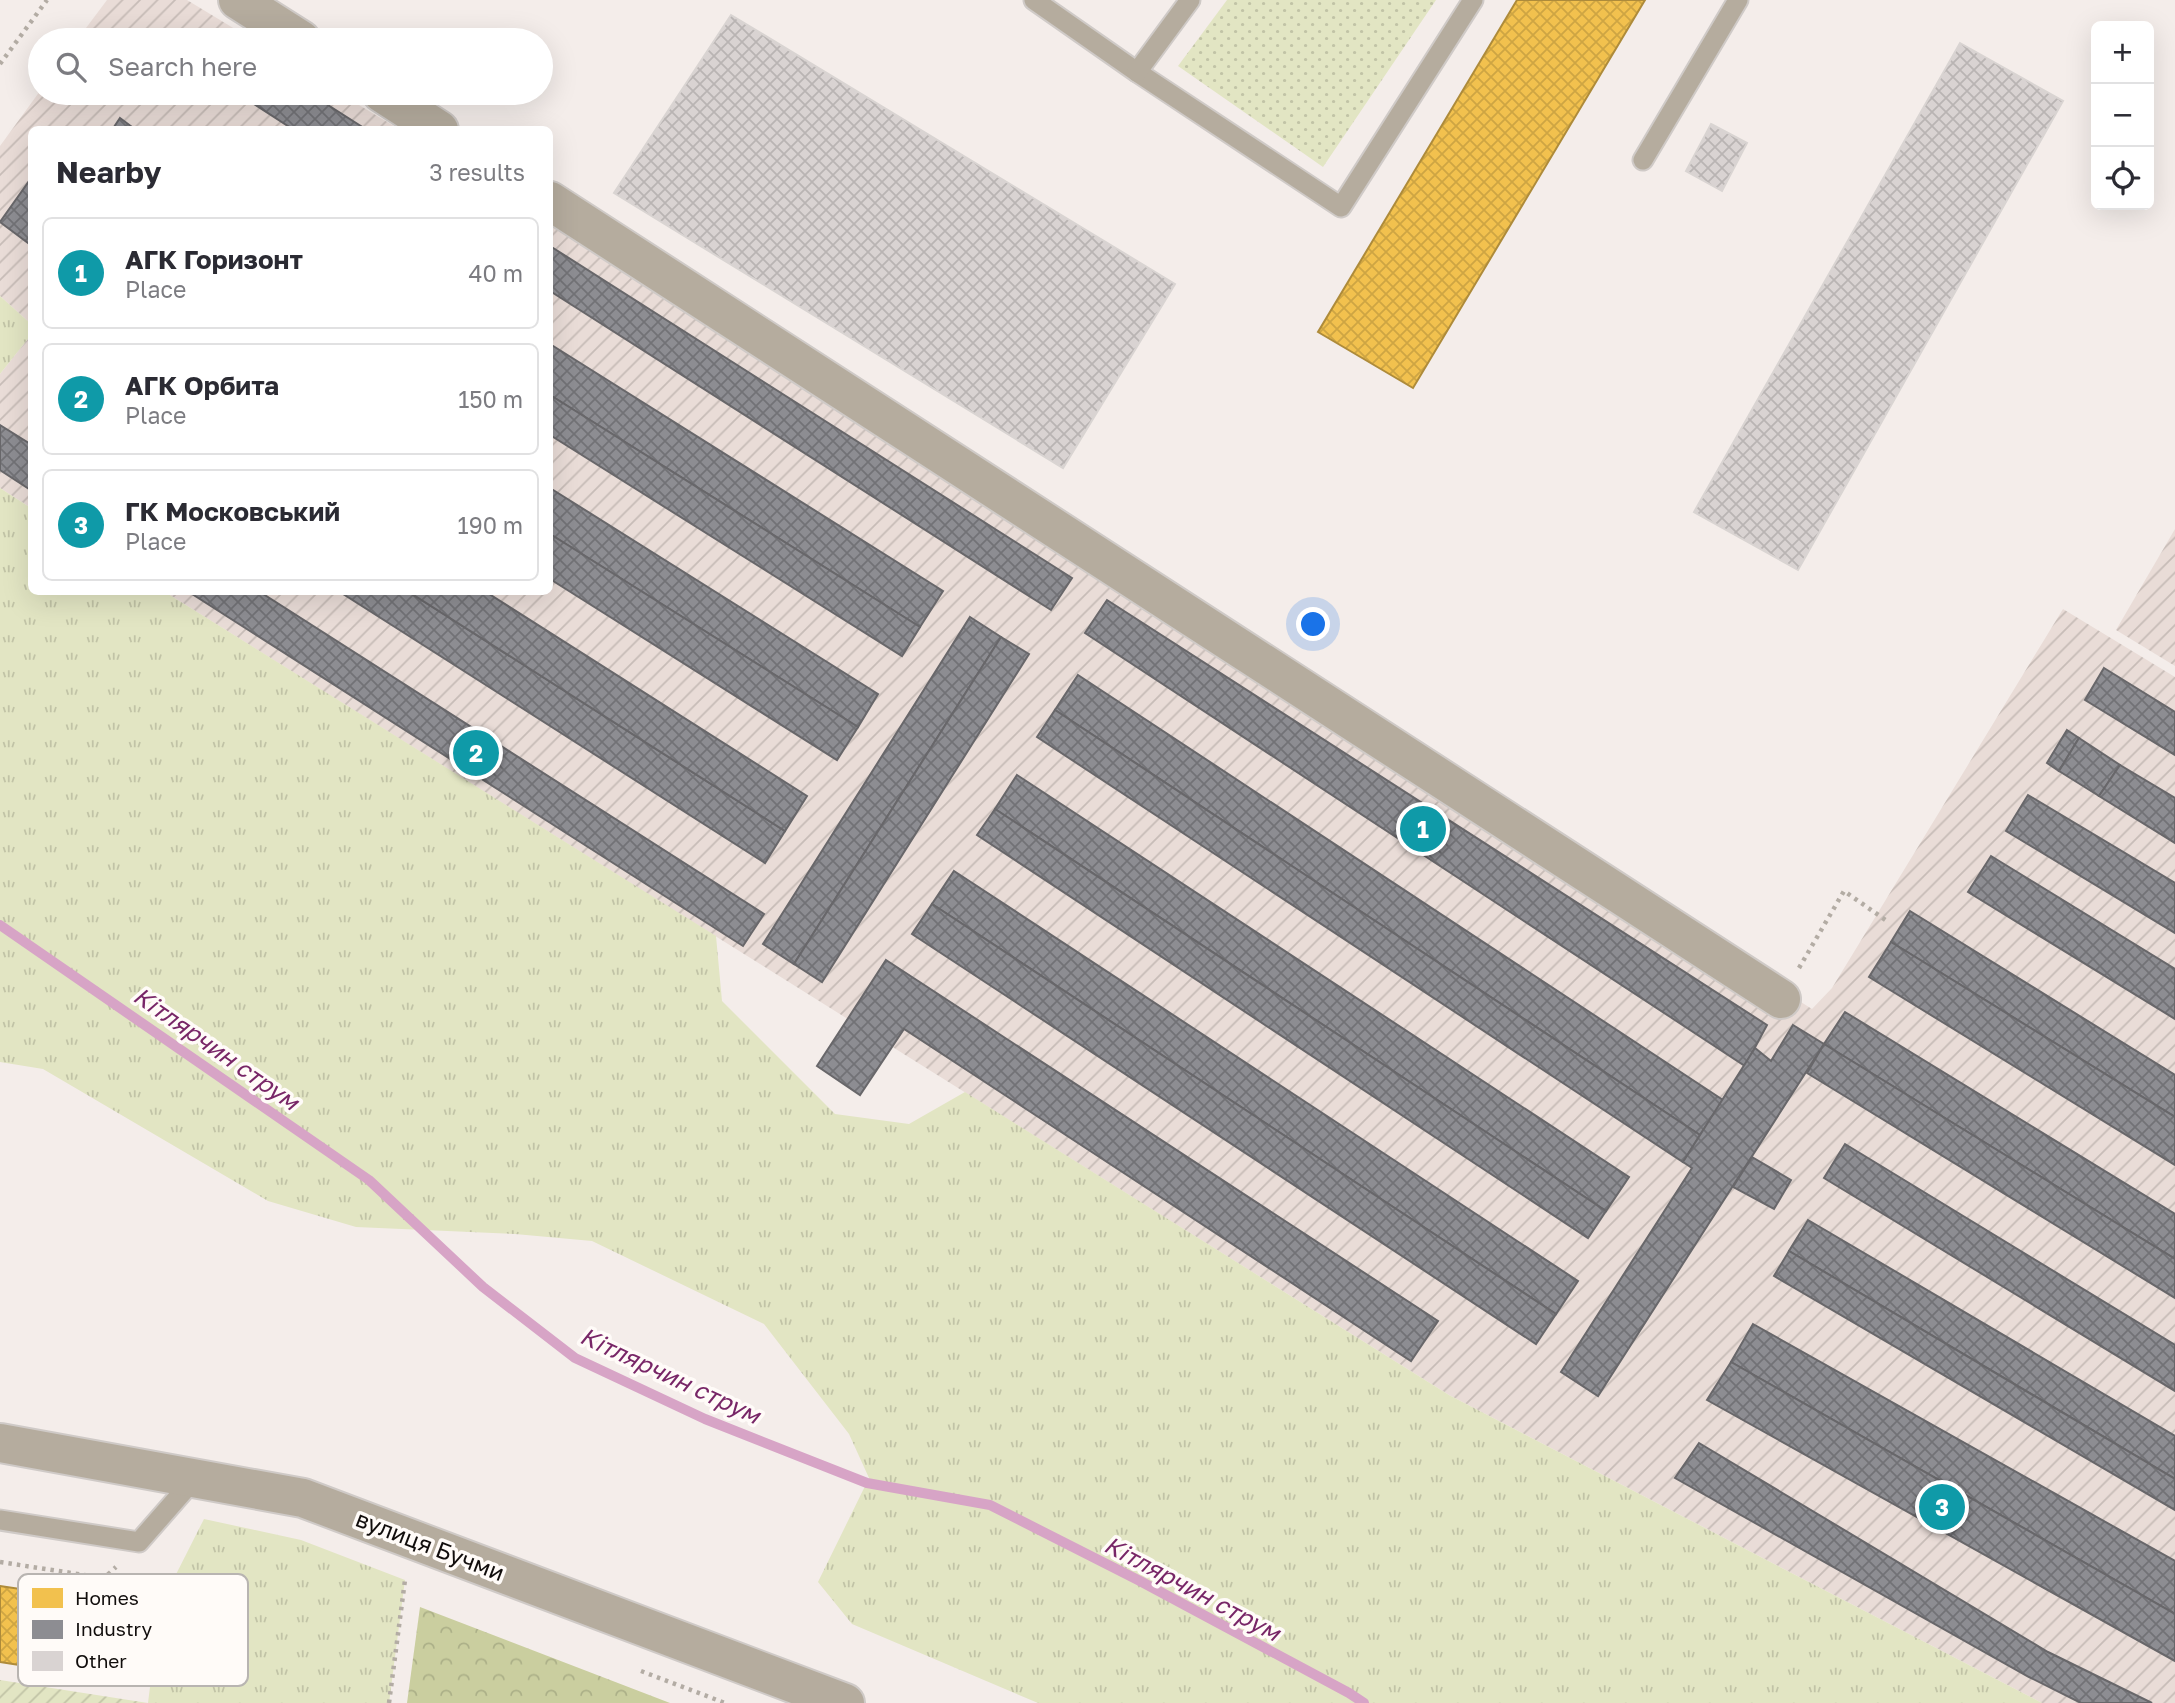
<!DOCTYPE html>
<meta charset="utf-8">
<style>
body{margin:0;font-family:"Golos Text",sans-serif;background:#f2f2f3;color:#2b2b33}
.controls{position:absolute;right:21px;top:21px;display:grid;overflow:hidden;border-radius:10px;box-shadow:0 7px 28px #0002}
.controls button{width:63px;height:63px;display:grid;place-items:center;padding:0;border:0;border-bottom:2px solid #e1e1e2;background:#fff;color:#2b2b33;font:35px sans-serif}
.you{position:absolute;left:1314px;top:625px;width:24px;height:24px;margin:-18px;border:5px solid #fff;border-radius:50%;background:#1a73e8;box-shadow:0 0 0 10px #1a73e833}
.badge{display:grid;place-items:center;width:46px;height:46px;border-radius:50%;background:#605b5a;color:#fff;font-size:23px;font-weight:700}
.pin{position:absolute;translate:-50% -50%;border:4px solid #fff;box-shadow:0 2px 7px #0006}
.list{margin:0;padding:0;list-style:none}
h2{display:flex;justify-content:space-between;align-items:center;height:91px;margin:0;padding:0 28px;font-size:30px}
h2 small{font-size:23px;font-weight:400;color:#7c7c81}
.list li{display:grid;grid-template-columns:46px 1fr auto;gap:21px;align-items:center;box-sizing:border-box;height:112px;margin:0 14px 14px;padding:0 14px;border:2px solid #e1e1e2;border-radius:10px}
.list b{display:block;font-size:26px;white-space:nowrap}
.list p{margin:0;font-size:23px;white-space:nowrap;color:#7c7c81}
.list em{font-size:23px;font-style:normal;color:#7c7c81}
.icon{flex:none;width:38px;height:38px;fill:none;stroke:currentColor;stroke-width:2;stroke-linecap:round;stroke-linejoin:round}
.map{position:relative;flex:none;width:2175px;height:1703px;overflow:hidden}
.search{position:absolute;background:#fff;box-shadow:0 7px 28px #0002;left:28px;top:28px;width:525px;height:77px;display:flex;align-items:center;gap:18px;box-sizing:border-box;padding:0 24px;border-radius:38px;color:#7c7c81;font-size:26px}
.panel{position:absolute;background:#fff;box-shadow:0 7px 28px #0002;left:28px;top:126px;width:525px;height:469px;border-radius:10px}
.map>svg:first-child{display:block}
.industrial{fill:url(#industrial-furrows)}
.grass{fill:url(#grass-tufts)}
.forest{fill:url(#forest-crowns)}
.park{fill:url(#park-dots)}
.garden{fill:url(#garden-furrows)}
.homes{fill:url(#homes-cross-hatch);stroke:#ae8b3a;stroke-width:2}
.industry{fill:url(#industry-cross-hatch);stroke:#68676a;stroke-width:2}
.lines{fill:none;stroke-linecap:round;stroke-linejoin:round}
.stream{stroke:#d7a4c6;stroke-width:10}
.building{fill:url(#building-cross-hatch);stroke:#d9d4d2;stroke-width:2}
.service-casing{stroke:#cfcac7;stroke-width:23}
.minor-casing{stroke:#cfcac7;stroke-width:42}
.tertiary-casing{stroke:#cfcac7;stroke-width:42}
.path{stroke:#b3aca4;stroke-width:4.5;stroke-dasharray:3.5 5;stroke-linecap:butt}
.service{stroke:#b5ac9e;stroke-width:19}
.minor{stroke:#b5ac9e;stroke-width:38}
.tertiary{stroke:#b5ac9e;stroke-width:38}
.labels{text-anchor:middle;stroke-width:7;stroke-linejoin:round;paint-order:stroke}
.street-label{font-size:23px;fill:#110d0c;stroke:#fffbf8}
.water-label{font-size:24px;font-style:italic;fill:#782667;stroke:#fffbf8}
.key{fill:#fffbf8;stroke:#b8b4b1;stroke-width:2}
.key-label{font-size:19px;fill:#110d0c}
</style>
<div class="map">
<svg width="2175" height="1703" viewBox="0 0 2175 1703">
<defs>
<pattern id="industrial-furrows" width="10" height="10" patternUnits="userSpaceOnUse" patternTransform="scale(1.75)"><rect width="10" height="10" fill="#e9dcd7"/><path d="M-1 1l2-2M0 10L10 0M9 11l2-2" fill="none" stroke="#c7bcb7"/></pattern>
<pattern id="grass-tufts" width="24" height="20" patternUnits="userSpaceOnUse" patternTransform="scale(1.75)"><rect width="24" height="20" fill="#e2e5c3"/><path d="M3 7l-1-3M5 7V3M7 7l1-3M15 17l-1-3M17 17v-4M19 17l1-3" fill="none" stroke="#c1c3a6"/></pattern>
<pattern id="forest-crowns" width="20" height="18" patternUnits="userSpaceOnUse" patternTransform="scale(1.75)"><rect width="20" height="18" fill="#cace9f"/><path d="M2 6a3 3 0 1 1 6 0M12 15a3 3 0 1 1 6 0" fill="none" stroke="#acb088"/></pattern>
<pattern id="park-dots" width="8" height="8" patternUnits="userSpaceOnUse" patternTransform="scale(1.75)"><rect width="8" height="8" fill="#e2e5c3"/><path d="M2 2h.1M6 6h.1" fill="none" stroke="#c1c3a6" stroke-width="1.8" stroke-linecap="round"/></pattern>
<pattern id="garden-furrows" width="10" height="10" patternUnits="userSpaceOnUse" patternTransform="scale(1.75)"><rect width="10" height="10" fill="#e2e5c3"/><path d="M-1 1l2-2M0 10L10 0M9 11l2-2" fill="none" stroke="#c1c3a6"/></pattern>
<pattern id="homes-cross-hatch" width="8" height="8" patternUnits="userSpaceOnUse" patternTransform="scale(1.75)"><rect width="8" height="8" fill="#f2c14e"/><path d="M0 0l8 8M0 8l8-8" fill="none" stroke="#cea543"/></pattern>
<pattern id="industry-cross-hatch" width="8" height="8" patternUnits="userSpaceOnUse" patternTransform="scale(1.75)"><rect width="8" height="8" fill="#8d8d92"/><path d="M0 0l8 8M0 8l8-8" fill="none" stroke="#727276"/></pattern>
<pattern id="building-cross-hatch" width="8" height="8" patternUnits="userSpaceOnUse" patternTransform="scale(1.75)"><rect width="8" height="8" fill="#d9d3d2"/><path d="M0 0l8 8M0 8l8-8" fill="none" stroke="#b9b4b3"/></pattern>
</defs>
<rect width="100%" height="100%" fill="#f4edea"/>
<g class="industrial">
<path d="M107,0H187L253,40H77Z"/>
<path d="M40,91V93H339L399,129L32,130L31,324L0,296V146Z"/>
<path d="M550,221L1115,568L1812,1009L1832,988L2063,609L2175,677V1703H2042L1449,1395L165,592H550Z"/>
<path d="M31,335V508L0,488V374Z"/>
<path d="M2175,529V666L2116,630Z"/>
</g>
<g class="grass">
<path d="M0,296L31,324V335L0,374Z"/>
<path d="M0,488L31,508L32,592H165L716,936L722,1001L835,1114L909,1124L965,1092L1449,1395L2042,1703H1038L852,1624L818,1582L869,1478L849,1434L764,1324L592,1241L515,1234L356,1227L268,1201L43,1069L0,1062Z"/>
<path d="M204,1519L301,1540L405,1580L389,1703H148L160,1606Z"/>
</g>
<path class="forest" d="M420,1607L670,1703H407Z"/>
<path class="park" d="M1227,0H1436L1323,167L1178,66Z"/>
<path class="garden" d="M0,1680L148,1703H0Z"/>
<g class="homes">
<path d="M1517,0H1645L1413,388L1318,332Z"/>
<path d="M0,1586L134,1606L122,1681L0,1662Z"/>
</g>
<g class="industry">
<path d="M237,93H309L367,130H294Z"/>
<path d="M120,118L136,130H112Z"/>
<path d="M32,177V246L0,222Z"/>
<path d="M550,246L1072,578L1051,610L550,291Z"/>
<path d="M550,344L943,591L920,627L550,395Z"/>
<path d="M550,395L920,627L902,656L550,435Z"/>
<path d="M0,425L32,445V491L0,470Z"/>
<path d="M550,488L878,694L858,727L550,534Z"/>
<path d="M550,534L858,727L837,760L550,579Z"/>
<path d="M189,592H260L764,914L743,946Z"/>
<path d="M340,592H409L785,831L765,863Z"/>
<path d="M409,592H486L807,796L785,831Z"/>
<path d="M1107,600L1767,1025L1745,1066L1085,633Z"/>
<path d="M970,617L1001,637L794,964L763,944Z"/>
<path d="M1001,637L1029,654L822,982L794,964Z"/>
<path d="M2104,668L2175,712V755L2085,700Z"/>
<path d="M1078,675L1723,1100L1700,1135L1055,710Z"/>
<path d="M1055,710L1700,1135L1683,1162L1037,737Z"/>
<path d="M2067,730L2079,738L2059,771L2047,763Z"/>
<path d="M2079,738L2120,765L2099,796L2059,771Z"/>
<path d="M2120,765L2175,798V843L2099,796Z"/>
<path d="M1017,775L1629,1177L1606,1211L995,809Z"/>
<path d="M2028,795L2175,883V933L2006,831Z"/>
<path d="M995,809L1606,1211L1588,1238L977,835Z"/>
<path d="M1991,856L2175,969V1019L1968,892Z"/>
<path d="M954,871L1578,1281L1556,1314L932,904Z"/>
<path d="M932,904L1556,1314L1536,1344L912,934Z"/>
<path d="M1910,911L2175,1075V1117L1891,942Z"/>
<path d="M1891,942L2175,1117V1165L1869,977Z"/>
<path d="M886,960L1438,1321L1411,1361L904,1029L860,1095L817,1066Z"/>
<path d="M1845,1012L2175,1214V1259L1824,1044Z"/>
<path d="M1793,1025L1824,1044L1598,1396L1561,1372L1692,1168L1683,1162L1755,1048L1771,1061Z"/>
<path d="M1824,1044L2175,1259V1298L1807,1073Z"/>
<path d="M1845,1144L2175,1345V1391L1824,1178Z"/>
<path d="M1752,1157L1791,1180L1774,1209L1733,1187Z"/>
<path d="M1808,1220L2175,1436V1479L1789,1251Z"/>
<path d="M1789,1251L2175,1479V1510L1774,1276Z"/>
<path d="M1753,1324L2175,1561V1614L1731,1362Z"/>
<path d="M1731,1362L2175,1614V1661L1707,1400Z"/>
<path d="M1699,1443L2048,1652L2152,1703H2081L2029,1677L1675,1478Z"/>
</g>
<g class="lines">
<path class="stream" d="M0,925L369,1180L483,1287L575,1358L705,1419L867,1483L990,1505L1140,1581L1349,1693L1364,1703"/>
</g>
<g class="building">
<path d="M731,15L1175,284L1063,468L614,193Z"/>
<path d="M1960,43L2063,101L1798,570L1694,512Z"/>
<path d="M1711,124L1747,143L1722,191L1686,171Z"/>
</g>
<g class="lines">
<g class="service-casing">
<g id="service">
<path d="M1034,0L1137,72L1341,207L1473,0"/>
<path d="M1137,72L1190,0"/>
<path d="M1643,160L1738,0"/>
<path d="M0,1520L139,1542L195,1478"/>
</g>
</g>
<g class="minor-casing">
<g id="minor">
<path d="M238,0L301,40"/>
<path d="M382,93L439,130"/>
<path d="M550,201L1781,999"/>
</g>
</g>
<g class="tertiary-casing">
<path id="tertiary" d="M0,1443L303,1498L845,1703"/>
</g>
<g class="path">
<path d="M0,64L47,0"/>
<path d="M1799,968L1844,891L1887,921"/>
<path d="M0,1562L104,1578L116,1567"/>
<path d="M641,1671L725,1703"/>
<path d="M389,1703L405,1580"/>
</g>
<use href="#service" class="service"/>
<use href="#minor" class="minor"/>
<use href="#tertiary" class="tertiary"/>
</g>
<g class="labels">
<g class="street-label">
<text transform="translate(430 1546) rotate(21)" y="8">вулиця Бучми</text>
</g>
<g class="water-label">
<text transform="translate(216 1049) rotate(35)" y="8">Кітлярчин струм</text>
<text transform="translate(670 1376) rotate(25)" y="8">Кітлярчин струм</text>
<text transform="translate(1192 1589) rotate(28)" y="8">Кітлярчин струм</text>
</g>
</g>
<rect x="18" y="1574" width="230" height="112" rx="10" class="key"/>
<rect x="32" y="1588" width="31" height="20" fill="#f2c14e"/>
<rect x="32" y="1620" width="31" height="19" fill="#8d8d92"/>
<rect x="32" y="1651" width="31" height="20" fill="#d9d3d2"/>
<g class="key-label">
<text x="75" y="1605">Homes</text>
<text x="75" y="1636">Industry</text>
<text x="75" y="1668">Other</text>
</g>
</svg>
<div class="controls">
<button>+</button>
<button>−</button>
<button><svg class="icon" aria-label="locate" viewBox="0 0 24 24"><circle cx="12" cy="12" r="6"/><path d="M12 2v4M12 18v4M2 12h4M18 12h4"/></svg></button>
</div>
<div class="you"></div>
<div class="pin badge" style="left:1423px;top:829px;background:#0f9aa8">1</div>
<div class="pin badge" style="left:476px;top:753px;background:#0f9aa8">2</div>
<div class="pin badge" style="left:1942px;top:1507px;background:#0f9aa8">3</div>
<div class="search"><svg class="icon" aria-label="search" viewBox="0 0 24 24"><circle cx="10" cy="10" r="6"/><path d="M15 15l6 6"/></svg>Search here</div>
<section class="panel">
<h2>Nearby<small>3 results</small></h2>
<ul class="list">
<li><span class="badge" style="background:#0f9aa8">1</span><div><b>АГК Горизонт</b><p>Place</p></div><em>40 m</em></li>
<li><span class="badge" style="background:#0f9aa8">2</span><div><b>АГК Орбита</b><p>Place</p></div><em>150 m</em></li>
<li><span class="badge" style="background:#0f9aa8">3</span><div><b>ГК Московський</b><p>Place</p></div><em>190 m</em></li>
</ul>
</section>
</div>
